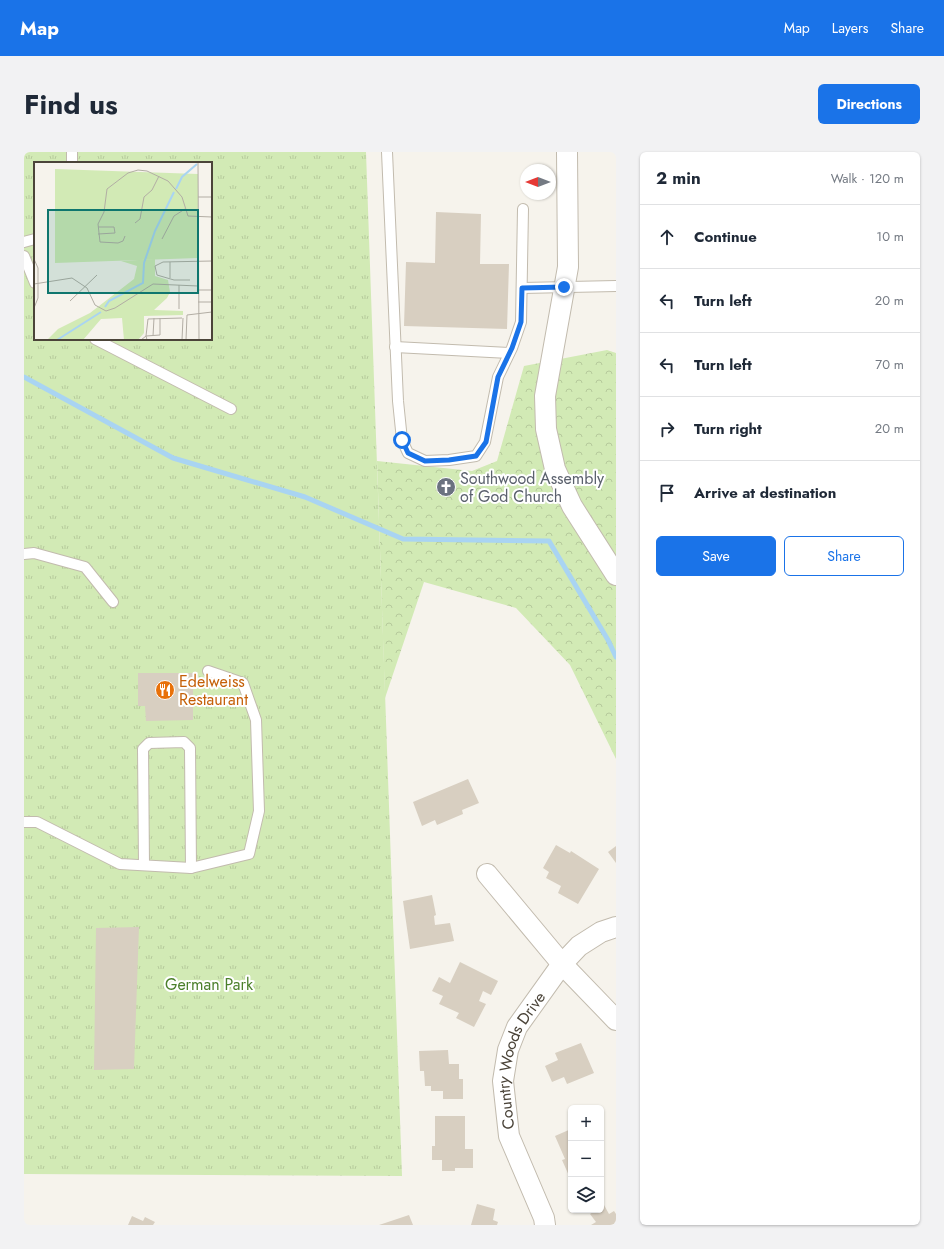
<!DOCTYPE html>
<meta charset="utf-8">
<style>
body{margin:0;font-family:Jost,sans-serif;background:#f2f2f3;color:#1f2937}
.controls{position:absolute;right:12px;bottom:12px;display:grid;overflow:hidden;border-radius:6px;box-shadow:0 1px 3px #0004}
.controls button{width:36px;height:36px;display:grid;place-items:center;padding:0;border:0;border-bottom:1px solid #e0e1e3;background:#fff;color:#1f2937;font:20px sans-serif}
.compass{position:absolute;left:496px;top:12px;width:36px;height:36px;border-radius:50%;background:#fff;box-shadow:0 1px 3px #0004;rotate:270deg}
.stop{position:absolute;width:12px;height:12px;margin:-9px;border:3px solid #1a73e8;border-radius:50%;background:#fff}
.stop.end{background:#1a73e8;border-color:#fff;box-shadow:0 1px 4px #0008}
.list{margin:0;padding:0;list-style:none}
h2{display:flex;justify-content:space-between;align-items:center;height:52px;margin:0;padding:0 16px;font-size:17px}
h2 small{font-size:13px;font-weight:400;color:#747a83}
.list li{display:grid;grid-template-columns:26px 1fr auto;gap:12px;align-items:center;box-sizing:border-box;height:64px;padding:0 16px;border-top:1px solid #e0e1e3}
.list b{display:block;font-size:15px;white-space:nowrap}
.list em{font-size:13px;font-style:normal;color:#747a83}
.actions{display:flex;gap:8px;padding:12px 16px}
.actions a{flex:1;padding:9px 0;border:1px solid #1a73e8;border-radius:6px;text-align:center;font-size:14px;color:#1a73e8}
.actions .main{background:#1a73e8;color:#fff}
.icon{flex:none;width:22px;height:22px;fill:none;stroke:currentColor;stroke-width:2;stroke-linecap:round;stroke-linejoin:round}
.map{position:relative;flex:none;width:592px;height:1073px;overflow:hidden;border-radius:6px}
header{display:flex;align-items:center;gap:24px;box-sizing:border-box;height:56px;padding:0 20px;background:#1a73e8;color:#fff}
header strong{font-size:19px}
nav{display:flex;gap:22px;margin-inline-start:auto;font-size:14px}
.intro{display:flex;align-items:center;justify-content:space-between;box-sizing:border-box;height:96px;padding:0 24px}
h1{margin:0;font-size:28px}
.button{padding:10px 18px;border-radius:6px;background:#1a73e8;color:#fff;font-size:14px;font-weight:700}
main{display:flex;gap:24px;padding:0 24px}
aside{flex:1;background:#fff;border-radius:6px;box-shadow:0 1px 3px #0004}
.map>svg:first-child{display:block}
.forest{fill:url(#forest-crowns)}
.park{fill:url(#park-tufts);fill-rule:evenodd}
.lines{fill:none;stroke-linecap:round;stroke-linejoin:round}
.stream{stroke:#a9d4f2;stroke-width:5}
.building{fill:#d8cfc1}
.service-casing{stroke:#c2bbae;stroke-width:12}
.minor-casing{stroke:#c2bbae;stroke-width:22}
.service{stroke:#fff;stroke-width:10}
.minor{stroke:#fff;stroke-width:20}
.route{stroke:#1a73e8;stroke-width:5}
.labels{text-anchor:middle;stroke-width:4;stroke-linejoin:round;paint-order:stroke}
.worship-label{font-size:16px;fill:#5b616d;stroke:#fff;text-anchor:start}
.food-label{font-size:16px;fill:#c56008;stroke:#fff;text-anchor:start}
.park-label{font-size:16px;fill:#4a7f2a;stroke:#fff}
.street-label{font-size:16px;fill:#4b4439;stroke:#fff}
.inset-river{fill:none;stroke:#a9d4f2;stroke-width:2}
.inset-road{fill:none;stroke:#b2ada4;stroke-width:1}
.view{fill:#0f766e;fill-opacity:0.15;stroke:#0f766e;stroke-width:2}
.inset-edge{fill:none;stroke:#4b4439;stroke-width:2}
</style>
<header>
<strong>Map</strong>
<nav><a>Map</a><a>Layers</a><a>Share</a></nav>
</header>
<div class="intro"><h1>Find us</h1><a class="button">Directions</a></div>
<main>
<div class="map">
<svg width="592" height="1073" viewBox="0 0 592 1073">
<defs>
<pattern id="forest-crowns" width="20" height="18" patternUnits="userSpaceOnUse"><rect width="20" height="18" fill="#d2eab5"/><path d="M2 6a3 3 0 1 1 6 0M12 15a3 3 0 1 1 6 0" fill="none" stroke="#b6ca9c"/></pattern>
<pattern id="park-tufts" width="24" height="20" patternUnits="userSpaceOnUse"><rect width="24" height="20" fill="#d2eab5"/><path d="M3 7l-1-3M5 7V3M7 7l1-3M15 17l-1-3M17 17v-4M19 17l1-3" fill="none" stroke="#b6ca9c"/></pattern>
</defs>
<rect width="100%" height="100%" fill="#f6f3ec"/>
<path class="forest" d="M583,198L592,201V607L546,513L492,456L400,430L361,546L353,309L448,319L473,309L500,214Z"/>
<path class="park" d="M0,0H342L378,1024L0,1022ZM11,11H187V187H11Z"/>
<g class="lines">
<path class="stream" d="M0,225L149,306L281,345L379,387L525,389L584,488L592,505"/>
</g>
<g class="building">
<path d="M412,60L457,62L456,112H485L483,177L380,174L382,110L411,111Z"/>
<path d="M114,521H169V568L122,569L121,554H114Z"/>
<path d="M444,627L455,651L438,658L439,662L413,673L411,668L398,674L389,650Z"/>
<path d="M532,693L546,701L547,699L575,717L554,752L534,741L537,734L522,726L525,720L519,716Z"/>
<path d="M592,694V711L584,700Z"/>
<path d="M408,743L412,763L410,764L411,773L426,771L430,789L386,797L379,749Z"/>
<path d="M115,775L110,917L70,918L72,776Z"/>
<path d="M436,810L474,829L467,843L459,839L455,849L462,852L450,875L432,866L435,861L415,852L419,844L408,839L415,825L426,831Z"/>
<path d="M557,891L570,921L543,932L540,925L528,930L521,914L534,908L531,901Z"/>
<path d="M424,898L425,912H435V927H439V947H419V939H407V934H401L400,919H396L395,899Z"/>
<path d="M411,964H441V997H449V1016H431V1019H418V1008H408V994H411Z"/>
<path d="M547,977V1025L546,1026L538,1008L541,1007L531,984Z"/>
<path d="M453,1052L471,1057L469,1068L474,1070L473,1073H447Z"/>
<path d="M580,1053L585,1062L590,1059L592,1062V1073H567L572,1070L566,1062L572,1058H577V1055Z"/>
<path d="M385,1063L389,1073H355Z"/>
<path d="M108,1064L119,1069L121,1065L131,1070L129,1073H104Z"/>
</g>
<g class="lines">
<g class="service-casing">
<g id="service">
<path d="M363,0L374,249L378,288L384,301L401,309L425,308L452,304L461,290L474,225L488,196L497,170L499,57"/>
<path d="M48,11V0"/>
<path d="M0,90L11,87"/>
<path d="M0,104L11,131"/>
<path d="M498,136L592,134"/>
<path d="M71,187L207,257"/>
<path d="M371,195L485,201"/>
<path d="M0,402L10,401L61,415L89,450"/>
<path d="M0,670H13L96,712L167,716L225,702L235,659L232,568L219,531L184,519"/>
<path d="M120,713L119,597L125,591L160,590L166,596L167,716"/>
</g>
</g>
<g class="minor-casing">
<g id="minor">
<path d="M543,0L544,115L521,244L522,277L531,317L548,354L592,423"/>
<path d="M463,722L538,812L592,868"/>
<path id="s1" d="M521,1073L520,1066L485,984L479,929L484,898L493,875L538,812L555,794L577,780L592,775"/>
</g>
</g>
<use href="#service" class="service"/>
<use href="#minor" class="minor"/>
</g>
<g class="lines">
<path class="route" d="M378,288L384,301L401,309L425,308L452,304L462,290L474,225L488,196L497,170L498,136L540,135"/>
</g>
<defs>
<g id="church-disc" transform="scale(1)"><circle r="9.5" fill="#6b7280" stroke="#fff"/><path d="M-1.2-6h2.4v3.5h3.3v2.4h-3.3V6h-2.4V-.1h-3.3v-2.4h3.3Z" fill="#fff"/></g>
<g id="restaurant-disc" transform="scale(1)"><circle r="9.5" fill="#e8710a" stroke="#fff"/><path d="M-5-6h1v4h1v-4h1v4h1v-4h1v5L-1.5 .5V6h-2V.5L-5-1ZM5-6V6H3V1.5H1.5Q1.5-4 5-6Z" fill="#fff"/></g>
</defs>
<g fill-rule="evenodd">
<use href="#church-disc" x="422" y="335"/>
<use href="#restaurant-disc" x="141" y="538"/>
</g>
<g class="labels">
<g class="worship-label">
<text x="436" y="332">Southwood Assembly<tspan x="436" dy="18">of God Church</tspan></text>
</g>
<g class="food-label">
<text x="155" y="535">Edelweiss<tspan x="155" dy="18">Restaurant</tspan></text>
</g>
<g class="park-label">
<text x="185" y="838">German Park</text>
</g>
<g class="street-label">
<text dy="6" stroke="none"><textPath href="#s1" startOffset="176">Country Woods Drive</textPath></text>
</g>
</g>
<g transform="translate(10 10)">
<rect width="178" height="178" fill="#f6f3ec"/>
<path d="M121,97V114L134,118L136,130L133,136L120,148L149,149V153L110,154V171L104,178H90L88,156L67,157L49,178H13L24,167L56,151L100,117L103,104L87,99Z" fill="#d2eab5"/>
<path d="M21,7L164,12V96L21,101Z" fill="#d2eab5"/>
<path class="inset-river" d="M142,27L148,15L163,2M71,145L75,139L109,121L110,101L121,69L140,30M23,178L67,150"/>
<path class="inset-road" d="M164,0L165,178M164,35H178M101,61L106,57L110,35L118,28L125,14M64,72L81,71L80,65H64M91,74L89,79L84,81L66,80L64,62L70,50L73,27L94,11L104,8L113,9L134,19L148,35L154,54L178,55M128,77L140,54L151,47M0,97L4,106V136L0,146M136,116V100M156,118H140L123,113L121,104L129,100L178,99M0,122L38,116L53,126L61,143L72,149L81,146L119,122L164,124M145,123V147M164,128H178M36,139L63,113M164,140H178M119,174L120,156M107,178L112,174L114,157L148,156M113,178L112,174L126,173V156M148,178L149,156M152,178L153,153L178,150"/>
<path class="view" d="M14,48H164V131H14Z"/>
<rect width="178" height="178" class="inset-edge"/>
</g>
</svg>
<div class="controls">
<button>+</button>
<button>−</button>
<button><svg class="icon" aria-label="layers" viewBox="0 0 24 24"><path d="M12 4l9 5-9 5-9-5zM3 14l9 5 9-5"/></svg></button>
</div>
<svg class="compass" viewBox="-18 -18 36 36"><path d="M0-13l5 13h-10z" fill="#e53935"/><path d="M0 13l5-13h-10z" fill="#747a83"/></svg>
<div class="stop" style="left:378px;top:288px"></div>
<div class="stop end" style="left:540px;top:135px"></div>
</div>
<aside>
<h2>2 min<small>Walk · 120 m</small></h2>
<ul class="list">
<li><svg class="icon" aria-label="ahead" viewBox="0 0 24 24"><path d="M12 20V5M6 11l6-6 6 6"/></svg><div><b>Continue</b></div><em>10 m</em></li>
<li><svg class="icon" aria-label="left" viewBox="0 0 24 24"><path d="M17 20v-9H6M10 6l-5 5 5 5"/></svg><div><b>Turn left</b></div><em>20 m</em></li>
<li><svg class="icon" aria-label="left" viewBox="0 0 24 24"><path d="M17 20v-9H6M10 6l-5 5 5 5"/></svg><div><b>Turn left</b></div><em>70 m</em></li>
<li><svg class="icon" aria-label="right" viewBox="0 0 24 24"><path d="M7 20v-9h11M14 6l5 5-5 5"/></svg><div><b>Turn right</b></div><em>20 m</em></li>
<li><svg class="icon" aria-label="arrive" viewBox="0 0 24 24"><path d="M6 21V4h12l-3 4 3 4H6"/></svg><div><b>Arrive at destination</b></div></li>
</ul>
<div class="actions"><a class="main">Save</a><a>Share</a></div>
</aside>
</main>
